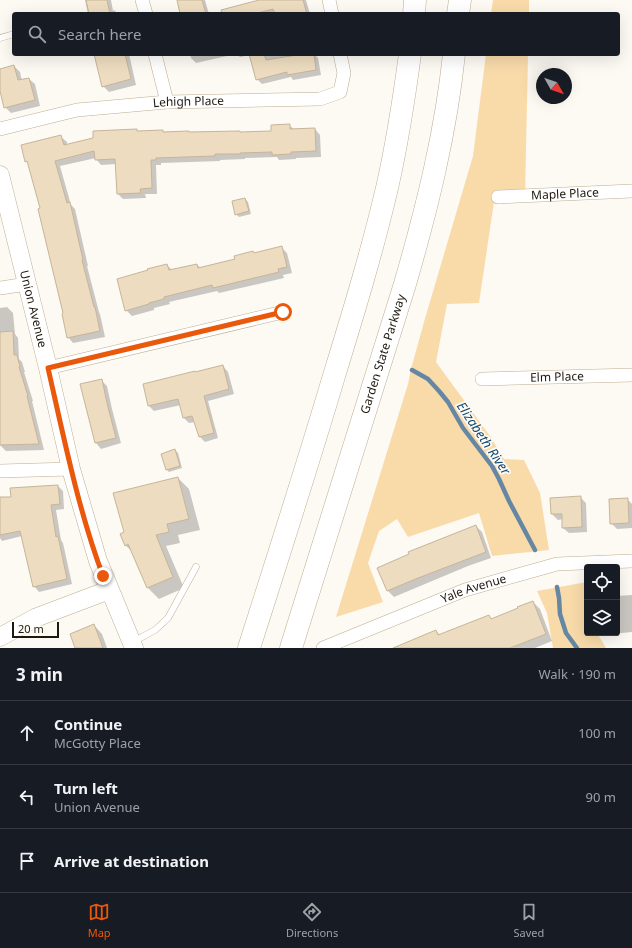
<!DOCTYPE html>
<meta charset="utf-8">
<style>
body{margin:0;font-family:"Noto Sans",sans-serif;background:#242831;color:#f1f3f6}
.controls{position:absolute;right:12px;bottom:12px;display:grid;overflow:hidden;border-radius:4px;box-shadow:0 4px 16px #0002}
.controls button{width:36px;height:36px;display:grid;place-items:center;padding:0;border:0;border-bottom:1px solid #363941;background:#171b24;color:#f1f3f6;font:20px sans-serif}
.compass{position:absolute;left:536px;top:68px;width:36px;height:36px;border-radius:50%;background:#171b24;box-shadow:0 4px 16px #0002;rotate:130deg}
.scale{position:absolute;left:12px;bottom:10px;width:47px;box-sizing:border-box;padding-left:4px;border:2px solid #1f180e;border-top:0;font-size:11px;line-height:14px;white-space:nowrap;color:#1f180e;-webkit-text-stroke:3px #fdf9f3;paint-order:stroke}
.stop{position:absolute;width:12px;height:12px;margin:-9px;border:3px solid #ea580c;border-radius:50%;background:#fff}
.stop.end{background:#ea580c;border-color:#fff;box-shadow:0 1px 4px #0008}
.list{margin:0;padding:0;list-style:none}
h2{display:flex;justify-content:space-between;align-items:center;height:52px;margin:0;padding:0 16px;font-size:17px}
h2 small{font-size:13px;font-weight:400;color:#9ea1a6}
.list li{display:grid;grid-template-columns:26px 1fr auto;gap:12px;align-items:center;box-sizing:border-box;height:64px;padding:0 16px;border-top:1px solid #363941}
.list b{display:block;font-size:15px;white-space:nowrap}
.list p{margin:0;font-size:13px;white-space:nowrap;color:#9ea1a6}
.list em{font-size:13px;font-style:normal;color:#9ea1a6}
.icon{flex:none;width:22px;height:22px;fill:none;stroke:currentColor;stroke-width:2;stroke-linecap:round;stroke-linejoin:round}
.map{position:relative;flex:none;width:632px;height:648px;overflow:hidden}
.search{position:absolute;background:#171b24;box-shadow:0 4px 16px #0002;left:12px;right:12px;top:12px;height:44px;display:flex;align-items:center;gap:10px;box-sizing:border-box;padding:0 14px;border-radius:4px;color:#9ea1a6;font-size:15px}
.sheet{height:244px;background:#171b24}
nav{display:flex;justify-content:space-around;align-items:center;box-sizing:border-box;height:56px;border-top:1px solid #363941;background:#171b24;font-size:11px;color:#9ea1a6}
nav a{display:grid;justify-items:center;gap:2px}
nav .on{color:#ea580c}
.map>svg:first-child{display:block}
.green{fill:#f9dbaa}
.shadow{fill:#0003}
.lines{fill:none;stroke-linecap:round;stroke-linejoin:round}
.stream{stroke:#6687a4;stroke-width:4.5}
.building{fill:#eddcbf;stroke:#c6b599}
.lane-casing{stroke:#bfae93;stroke-width:7}
.street-casing{stroke:#bfae93;stroke-width:14}
.secondary-casing{stroke:#bfae93;stroke-width:19}
.highway-casing{stroke:#bfae93;stroke-width:23}
.lane{stroke:#fff;stroke-width:6}
.street{stroke:#fff;stroke-width:13}
.secondary{stroke:#fff;stroke-width:18}
.highway{stroke:#fff;stroke-width:22}
.route{stroke:#ea580c;stroke-width:5}
.labels{text-anchor:middle;stroke-width:3.5;stroke-linejoin:round;paint-order:stroke}
.street-label{font-size:12px;fill:#1f180e;stroke:#fdf9f3}
.water-label{font-size:13px;font-style:italic;fill:#0f4873;stroke:#fdf9f3}
</style>
<div class="map">
<svg width="632" height="648" viewBox="0 0 632 648">
<rect width="100%" height="100%" fill="#fdf9f3"/>
<g class="green">
<path d="M493,0H529V14H491Z"/>
<path d="M486,54H528L525,197L495,195L479,303L447,304L436,362L490,436L504,459L524,460L540,493L549,550L492,556L479,513L408,537L397,519L379,531L368,563L383,602L336,617L408,384L411,369L424,322L473,156Z"/>
<path d="M587,582V633H597L606,648H553L547,613L537,591Z"/>
</g>
<g class="shadow">
<path d="M85,0H111L113,11L114,10L118,14H88Z"/>
<path d="M177,0H205L209,14H180Z"/>
<path d="M263,0H306L310,14H237Z"/>
<path d="M95,54H129L136,85L109,92L103,86Z"/>
<path d="M190,54H236L196,63L191,58Z"/>
<path d="M237,54H314L318,58L321,75L293,80L291,77L262,84L257,79L250,55L240,57Z"/>
<path d="M14,66L20,72L22,81L29,79L35,84L40,106L11,113L5,107L0,86V70Z"/>
<path d="M289,125L295,130L315,129L320,135L321,157L296,158V159L279,160L277,157L245,158V159L220,160V161L161,163V165H156L157,194H145L146,198L123,199L118,194L116,164L101,165L96,159V158L60,166L71,205L75,209L88,266H87L99,312L100,314L105,337L73,343L68,337L41,209L28,163L26,161L61,137L67,142V145L137,130L139,132L163,131L165,133L272,132Z"/>
<path d="M245,199L248,202L251,214L239,217L236,214Z"/>
<path d="M281,247L287,253L292,273L283,275L284,278L219,293L217,291L169,302L170,304L154,308V310L132,316L126,310L167,265L173,271L197,265L201,268Z"/>
<path d="M7,307L13,313L15,334L18,338L19,359L22,362L25,372H24L33,401H32L44,450L6,451L0,445V308Z"/>
<path d="M223,366L228,372L234,394L208,401L218,438L205,442L200,437L195,422L189,423L184,418L181,405L154,411L149,406Z"/>
<path d="M101,380L107,386L112,409L121,443L101,449L96,443L81,385Z"/>
<path d="M175,450L178,453L182,468L169,472L167,470Z"/>
<path d="M178,478L189,489L200,530L178,535L180,543L166,546L184,588L159,599L148,588L133,552L126,546L121,535Z"/>
<path d="M58,486L63,491L64,509L56,510L61,540L63,543L72,584L39,592L34,586L22,536L2,541L0,538V498H12Z"/>
<path d="M580,497L586,503L587,532L569,533L563,528V519L558,520L552,514Z"/>
<path d="M627,499L632,504V528L617,529L611,523Z"/>
<path d="M476,526L482,532L491,558L468,566L394,597L388,591L379,568Z"/>
<path d="M632,595V632L612,634L611,633H617V596Z"/>
<path d="M533,602L540,609L552,641L535,648H395L436,631L440,635L489,616L492,620Z"/>
<path d="M94,625L102,634L107,648H76Z"/>
</g>
<g class="lines">
<g class="stream">
<path d="M412,370L428,379L439,391L448,402L463,428L492,466L499,479L509,501L535,550"/>
<path d="M557,587L559,598L560,614L566,633L577,648"/>
</g>
</g>
<g class="building">
<path d="M86,0H107L110,14H89Z"/>
<path d="M177,0H202L206,14H180Z"/>
<path d="M259,0H303L307,14H275L273,9L254,14H222L221,10Z"/>
<path d="M94,54H125L131,79L102,87Z"/>
<path d="M249,54H264L266,60L303,54H314L316,70L287,75V72L256,80Z"/>
<path d="M14,65L18,80L29,78L35,100L4,108L0,91V69Z"/>
<path d="M290,124V129L315,128L316,151L291,152V154L272,155V152L240,153V154H215V156L156,158V160H151L152,188L140,189L141,193L117,194L115,159L95,160L94,151L55,161L67,203L70,202L83,260H82L94,307H95L100,331L67,338L62,314L63,313L38,209L40,208L27,161L25,162L21,145L61,135L64,145L93,138V131L137,129V131L163,130V132L189,131V132L240,131V132L271,131V125Z"/>
<path d="M245,198L249,211L235,215L232,201Z"/>
<path d="M282,246L287,267L278,269L279,272L213,288L212,285L164,297V299L149,303V304L125,311L117,279L148,270L147,269L167,264L169,270L197,264L198,268L235,259L234,256L253,251L254,253Z"/>
<path d="M13,331L14,355H17L20,367H19L28,396H27L39,444L0,445V332Z"/>
<path d="M223,365L229,389L204,396L214,433L199,437L192,416L183,418L178,399L148,406L143,384L195,371V372Z"/>
<path d="M102,379L107,403L116,438L95,443L80,384Z"/>
<path d="M175,449L180,466L166,470L161,454Z"/>
<path d="M178,477L189,519L167,524L169,532L156,535L173,577L147,588L128,544L125,546L120,534L124,532L113,493Z"/>
<path d="M58,485L60,504L51,505L56,537L58,536L67,579L33,587L20,531L0,535V497H11L10,488Z"/>
<path d="M581,496L582,527L562,528V514H551L550,498Z"/>
<path d="M628,498L629,523L610,524L609,499Z"/>
<path d="M476,525L486,552L418,578L387,591L377,568L409,554L408,552Z"/>
<path d="M533,601L546,634L510,648H393L436,630L438,635L489,615L491,619L518,608L517,607Z"/>
<path d="M94,624L103,648H75L70,634Z"/>
</g>
<g class="lines">
<g class="lane-casing">
<g id="lane">
<path d="M0,38L14,34"/>
<path d="M133,642L155,630L168,618L196,567"/>
</g>
</g>
<g class="street-casing">
<g id="street">
<path d="M142,0L146,14"/>
<path d="M329,0L332,14"/>
<path d="M155,54L167,102"/>
<path id="s1" d="M0,129L77,110L167,102L320,99L340,92L344,73L340,54"/>
<path id="s2" d="M498,197L632,191"/>
<path d="M0,288L27,284"/>
<path d="M48,368L283,312"/>
<path id="s3" d="M482,379L632,375"/>
<path d="M0,471L71,469"/>
<path id="s4" d="M323,648L465,590L557,564L632,561"/>
</g>
</g>
<g class="secondary-casing">
<g id="secondary">
<path id="s5" d="M0,175L48,368L71,469L98,561L134,648"/>
<path d="M0,637L35,618L109,590"/>
</g>
</g>
<g class="highway-casing">
<g id="highway">
<path d="M414,14L415,0"/>
<path d="M458,14L460,0"/>
<path d="M249,648C278,557 307,467 334,376C353,314 372,252 387,188C397,144 404,99 410,54"/>
<path id="s6" d="M291,648L405,284C427,208 446,132 454,54"/>
</g>
</g>
<use href="#lane" class="lane"/>
<use href="#street" class="street"/>
<use href="#secondary" class="secondary"/>
<use href="#highway" class="highway"/>
</g>
<g class="lines">
<path class="route" d="M103,576C78,509 64,438 48,368L283,312"/>
</g>
<g class="labels">
<g class="street-label">
<text dy="4" stroke="none"><textPath href="#s1" startOffset="191">Lehigh Place</textPath></text>
<text dy="4" stroke="none"><textPath href="#s2" startOffset="67">Maple Place</textPath></text>
<text dy="4" stroke="none"><textPath href="#s5" startOffset="138">Union Avenue</textPath></text>
<text dy="4" stroke="none"><textPath href="#s6" startOffset="308">Garden State Parkway</textPath></text>
<text dy="4" stroke="none"><textPath href="#s3" startOffset="75">Elm Place</textPath></text>
<text dy="4" stroke="none"><textPath href="#s4" startOffset="162">Yale Avenue</textPath></text>
</g>
<g class="water-label">
<text transform="translate(484 438) rotate(56)" y="5">Elizabeth River</text>
</g>
</g>
</svg>
<div class="controls">
<button><svg class="icon" aria-label="locate" viewBox="0 0 24 24"><circle cx="12" cy="12" r="6"/><path d="M12 2v4M12 18v4M2 12h4M18 12h4"/></svg></button>
<button><svg class="icon" aria-label="layers" viewBox="0 0 24 24"><path d="M12 4l9 5-9 5-9-5zM3 14l9 5 9-5"/></svg></button>
</div>
<svg class="compass" viewBox="-18 -18 36 36"><path d="M0-13l5 13h-10z" fill="#e53935"/><path d="M0 13l5-13h-10z" fill="#9ea1a6"/></svg>
<div class="scale">20 m</div>
<div class="stop" style="left:283px;top:312px"></div>
<div class="stop end" style="left:103px;top:576px"></div>
<div class="search"><svg class="icon" aria-label="search" viewBox="0 0 24 24"><circle cx="10" cy="10" r="6"/><path d="M15 15l6 6"/></svg>Search here</div>
</div>
<section class="sheet">
<h2>3 min<small>Walk · 190 m</small></h2>
<ul class="list">
<li><svg class="icon" aria-label="ahead" viewBox="0 0 24 24"><path d="M12 20V5M6 11l6-6 6 6"/></svg><div><b>Continue</b><p>McGotty Place</p></div><em>100 m</em></li>
<li><svg class="icon" aria-label="left" viewBox="0 0 24 24"><path d="M17 20v-9H6M10 6l-5 5 5 5"/></svg><div><b>Turn left</b><p>Union Avenue</p></div><em>90 m</em></li>
<li><svg class="icon" aria-label="arrive" viewBox="0 0 24 24"><path d="M6 21V4h12l-3 4 3 4H6"/></svg><div><b>Arrive at destination</b></div></li>
</ul>
</section>
<nav>
<a class="on"><svg class="icon" aria-label="map" viewBox="0 0 24 24"><path d="M3 6l6-2 6 2 6-2v14l-6 2-6-2-6 2zM9 4v14M15 6v14"/></svg>Map</a>
<a><svg class="icon" aria-label="directions" viewBox="0 0 24 24"><path d="M12 3l9 9-9 9-9-9zM9 14v-3h6M13 9l2 2-2 2"/></svg>Directions</a>
<a><svg class="icon" aria-label="saved" viewBox="0 0 24 24"><path d="M7 4h10v16l-5-4-5 4z"/></svg>Saved</a>
</nav>
